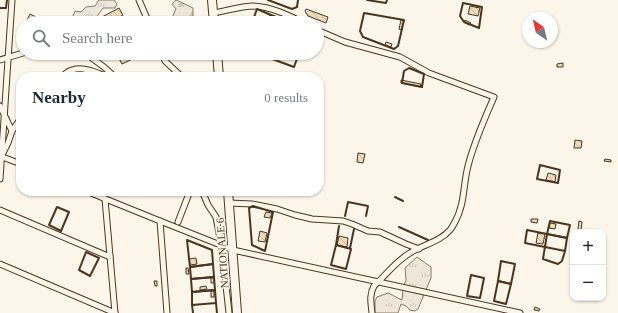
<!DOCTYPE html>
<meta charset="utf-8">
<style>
body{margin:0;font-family:Georgia,serif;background:#f2f2f3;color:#1f2937}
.controls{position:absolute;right:12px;bottom:12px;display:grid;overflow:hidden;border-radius:8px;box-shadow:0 1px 3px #0004}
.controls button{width:36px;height:36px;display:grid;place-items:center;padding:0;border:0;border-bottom:1px solid #e0e1e3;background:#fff;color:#1f2937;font:20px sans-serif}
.compass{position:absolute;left:522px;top:12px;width:36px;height:36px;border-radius:50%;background:#fff;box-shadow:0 1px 3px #0004;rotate:326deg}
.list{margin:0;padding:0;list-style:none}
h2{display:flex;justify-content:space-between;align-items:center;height:52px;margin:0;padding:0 16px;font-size:17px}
h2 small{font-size:13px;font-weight:400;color:#747a83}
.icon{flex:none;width:22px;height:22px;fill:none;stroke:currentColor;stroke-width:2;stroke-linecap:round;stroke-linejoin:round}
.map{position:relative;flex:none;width:618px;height:313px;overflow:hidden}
.search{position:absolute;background:#fff;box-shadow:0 1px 3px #0004;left:16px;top:16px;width:308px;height:44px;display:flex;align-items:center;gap:10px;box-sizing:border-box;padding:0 14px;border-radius:22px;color:#747a83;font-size:15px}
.panel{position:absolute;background:#fff;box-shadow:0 1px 3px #0004;left:16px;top:72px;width:308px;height:124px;border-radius:16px}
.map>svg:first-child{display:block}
.grass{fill:url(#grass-tufts);stroke:#887966}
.forest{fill:url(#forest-firs);stroke:#887966}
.building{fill:url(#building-back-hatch);stroke:#4a3520}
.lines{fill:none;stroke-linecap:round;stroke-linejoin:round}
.street-casing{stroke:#4a3520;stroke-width:7}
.primary-casing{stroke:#4a3520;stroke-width:10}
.street{stroke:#fbf6e9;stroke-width:5}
.primary{stroke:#fbf6e9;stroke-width:8}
.wall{stroke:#4a3520;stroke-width:2}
.labels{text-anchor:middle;stroke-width:3;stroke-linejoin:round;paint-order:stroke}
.street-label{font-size:11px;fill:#4a3520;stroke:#fbf6e9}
</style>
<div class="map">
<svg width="618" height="313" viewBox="0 0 618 313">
<defs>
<pattern id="grass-tufts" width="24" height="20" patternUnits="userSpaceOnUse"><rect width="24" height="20" fill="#ede6d9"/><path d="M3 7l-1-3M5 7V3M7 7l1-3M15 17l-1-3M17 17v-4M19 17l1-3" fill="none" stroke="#cdc6ba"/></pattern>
<pattern id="forest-firs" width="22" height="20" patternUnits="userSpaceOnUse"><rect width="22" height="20" fill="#ede6d9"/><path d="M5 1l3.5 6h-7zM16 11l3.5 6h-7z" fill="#cdc6ba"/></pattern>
<pattern id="building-back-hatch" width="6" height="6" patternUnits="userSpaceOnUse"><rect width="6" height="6" fill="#ecdcbc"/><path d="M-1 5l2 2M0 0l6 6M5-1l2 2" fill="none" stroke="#ccbda1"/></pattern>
</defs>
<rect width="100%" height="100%" fill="#fbf6e9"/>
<g class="grass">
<path d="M99,0H114L117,4L115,8H103L93,22L84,21V23H69L73,16L75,11L81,12L86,7L95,6Z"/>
<path d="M417,257L431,267V278L418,309L415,311L410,310L406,306L401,304L398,313H375V301L377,297L388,293L402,300L403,288L406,280L405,268Z"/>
</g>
<path class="forest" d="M176,0L193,8V16L185,23H170L175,11L176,9L172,4Z"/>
<g class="building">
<path d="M470,6L480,8L478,16L468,14Z"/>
<path d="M119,8L123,15L109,23H105L102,17Z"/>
<path d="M306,9L328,17L326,23L308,16L305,11Z"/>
<path d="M30,14L36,17L34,23L27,20Z"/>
<path d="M401,20L404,21L401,30L399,29Z"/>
<path d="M465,20L471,23L469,25L464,22Z"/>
<path d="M386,42L392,44L391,47L385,45Z"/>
<path d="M126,53H142L143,54L122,64L118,57Z"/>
<path d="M563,63V67H557V64Z"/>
<path d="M401,80L421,84L420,87L401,83Z"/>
<path d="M575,140L582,141L581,148H574Z"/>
<path d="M358,153L365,154L363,163L357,162Z"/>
<path d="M605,159L611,160V162L604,161Z"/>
<path d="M548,173L556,175L555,182L546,180Z"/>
<path d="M266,212L272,213L270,218L264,217Z"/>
<path d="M531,219H538L537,223L531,222Z"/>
<path d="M579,221L582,222L581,230L578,229Z"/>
<path d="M550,223L556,224L555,229L549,228Z"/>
<path d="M260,231L267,233L265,242L258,241Z"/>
<path d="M538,233L545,234L543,244L536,243Z"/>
<path d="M339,236L348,238L347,247L337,245Z"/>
<path d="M196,258L197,264L190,265L189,259Z"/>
<path d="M186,268H188L189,274H186Z"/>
<path d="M214,277V283H211V278Z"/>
<path d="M154,281H157V286H155Z"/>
<path d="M206,286L207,289L200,290V287Z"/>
<rect x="211" y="291" width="3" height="6"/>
<path d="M535,307L540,309L539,311L534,310Z"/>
</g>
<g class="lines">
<g class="street-casing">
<g id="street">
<path d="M139,0L149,23"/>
<path d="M213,13C225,11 242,6 254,6C272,7 288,15 304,23"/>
<path d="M317,30L345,42L400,57L429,73L494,97C484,120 474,142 468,166C463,185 465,204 455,222C453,225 452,228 450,230C440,242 422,245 410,253C396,261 386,275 374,286C369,295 371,303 372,313"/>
<path d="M85,53L104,67L115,77"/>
<path d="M162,53L165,61L182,77"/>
<path d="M0,60L23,53"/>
<path d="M61,77C64,75 68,71 72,70C84,66 97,73 108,77"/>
<path d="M0,106L12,131L8,143L3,153"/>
<path d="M12,131L21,118"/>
<path d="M0,156L21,164"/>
<path d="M0,179L12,0"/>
<path d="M86,191L160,221L233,250L520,313"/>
<path d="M202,191L208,205L216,217L222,249L229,313"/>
<path d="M105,199L115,313"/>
<path d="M229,203L252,204L277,209L295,215L312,219L343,221L352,224L368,231L380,232L406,244L419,249"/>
<path d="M0,210L110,257"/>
<path d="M160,221L167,313"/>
<path d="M178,222L190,191"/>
<path d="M0,264L115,313"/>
</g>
</g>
<g class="primary-casing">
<g id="primary">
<path d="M212,0L214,23"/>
<path d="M217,53L219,77"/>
<path d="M228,191L237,313"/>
</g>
</g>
<use href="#street" class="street"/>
<use href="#primary" class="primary"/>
<g class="wall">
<path d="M268,0L292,9L297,7L298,0"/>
<path d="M367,0L386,3L387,0"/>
<path d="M463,3L482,7L479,28L464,22L460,16Z"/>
<path d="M0,8H6L7,0"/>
<path d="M364,13L404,20L398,46L394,49L363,37L360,31Z"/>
<path d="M270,16L271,15L292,23"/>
<path d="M252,23L257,9L271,15L267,23"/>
<path d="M256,53L294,67L299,53"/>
<path d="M409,68L424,74L422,87L402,83L404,71Z"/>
<path d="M540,165L560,170L558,183L537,179Z"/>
<path d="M395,197L403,201"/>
<path d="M253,206L273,212L265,251L252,245L249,208Z"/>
<path d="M57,207L69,212L61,231L49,225Z"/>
<path d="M345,216L348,202L368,206L366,216"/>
<path d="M550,221L570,225L567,238L547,234Z"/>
<path d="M399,227L428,240"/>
<path d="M187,240L212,250L213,264L190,267Z"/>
<path d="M336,245L351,249L346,269L331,265Z"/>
<path d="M337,245H336L339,226"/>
<path d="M545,247L547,234L567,238L565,251L525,243L527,230L547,234L543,259L558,264L562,261L565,251L545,247"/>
<path d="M350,248L354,229"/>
<path d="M86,252L99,258L90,276L79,270Z"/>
<path d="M501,261L515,264L511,284L498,281Z"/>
<path d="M213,264L214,277L191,279L190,267Z"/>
<path d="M471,275L484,278L480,298L467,296Z"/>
<path d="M214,277L215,290L192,292L191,279Z"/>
<path d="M498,281L511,284L506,304L494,301Z"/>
<path d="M215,290L216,303L192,305V292Z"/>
<path d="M216,303L217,313"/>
<path d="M193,313L192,305H194"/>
</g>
</g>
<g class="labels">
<g class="street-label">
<text transform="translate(222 253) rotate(-94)" y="4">NATIONALE 6</text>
</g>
</g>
</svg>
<div class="controls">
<button>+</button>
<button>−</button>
</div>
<svg class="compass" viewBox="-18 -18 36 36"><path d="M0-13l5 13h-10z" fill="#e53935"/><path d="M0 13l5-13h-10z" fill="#747a83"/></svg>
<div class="search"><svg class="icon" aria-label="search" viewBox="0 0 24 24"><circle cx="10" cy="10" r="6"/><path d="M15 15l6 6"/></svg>Search here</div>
<section class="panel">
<h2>Nearby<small>0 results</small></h2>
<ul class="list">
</ul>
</section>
</div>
